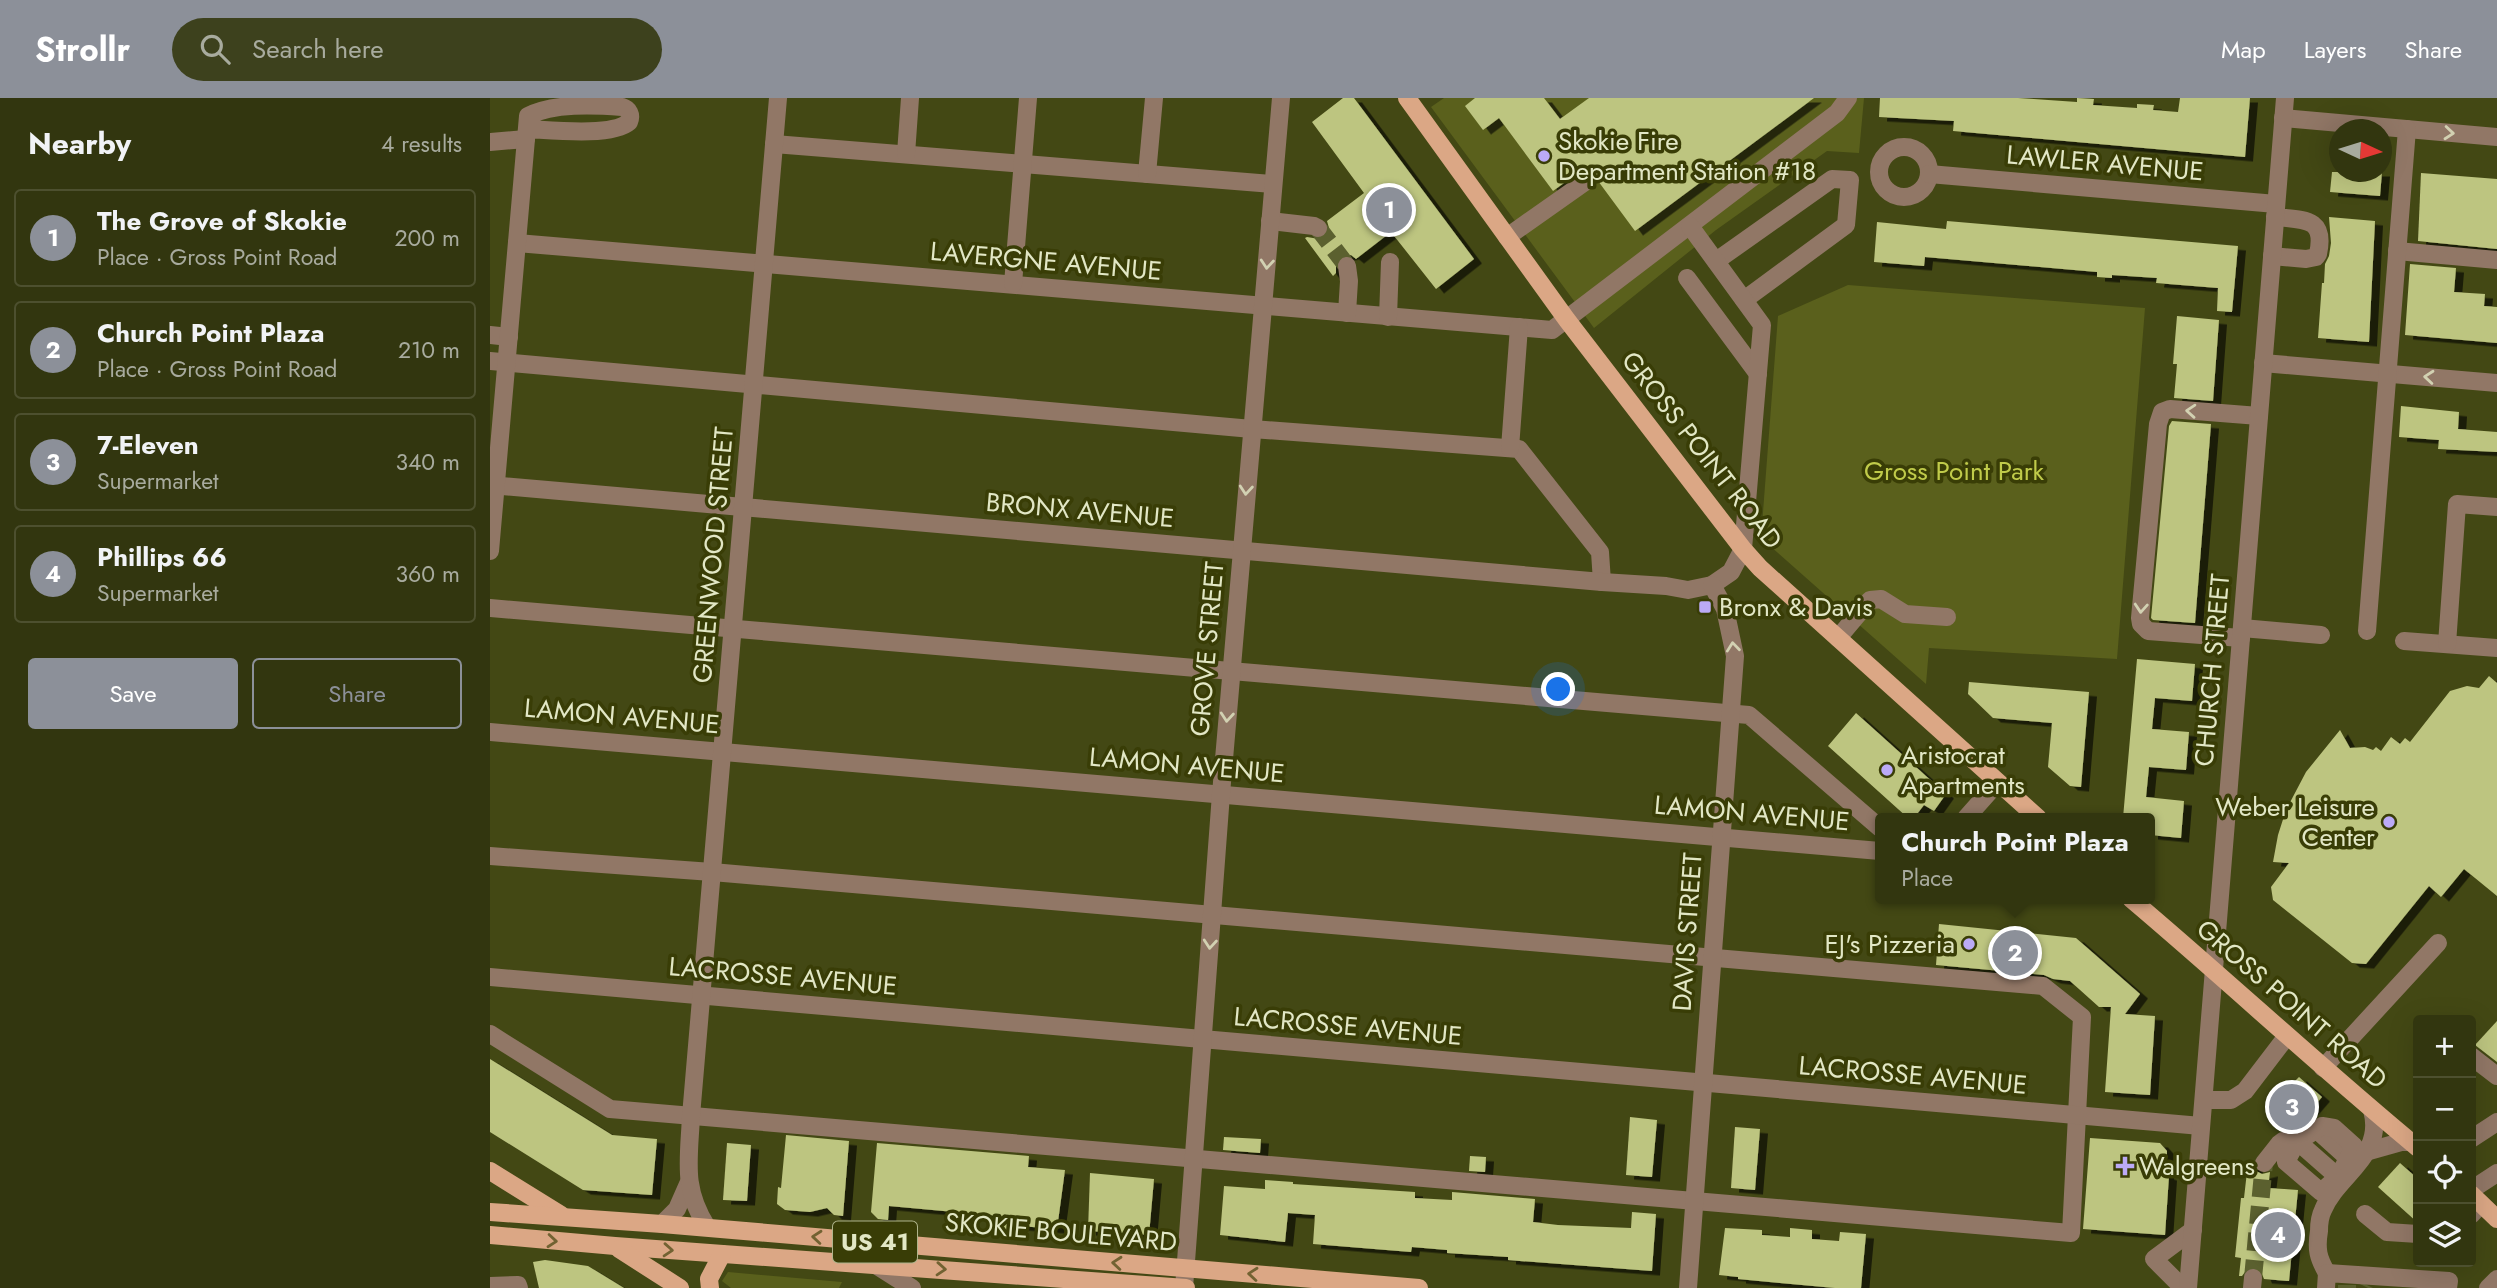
<!DOCTYPE html>
<meta charset="utf-8">
<style>
body{margin:0;font-family:Jost,sans-serif;background:#3d411d;color:#f1f3f6}
.controls{position:absolute;right:21px;bottom:21px;display:grid;overflow:hidden;border-radius:7px;box-shadow:0 7px 28px #0002}
.controls button{width:63px;height:63px;display:grid;place-items:center;padding:0;border:0;border-bottom:2px solid #4d502f;background:#32360f;color:#f1f3f6;font:35px sans-serif}
.compass{position:absolute;left:1839px;top:21px;width:63px;height:63px;border-radius:50%;background:#32360f;box-shadow:0 7px 28px #0002;rotate:94deg}
.you{position:absolute;left:1069px;top:592px;width:24px;height:24px;margin:-18px;border:5px solid #fff;border-radius:50%;background:#1a73e8;box-shadow:0 0 0 10px #1a73e833}
.badge{display:grid;place-items:center;width:46px;height:46px;border-radius:50%;background:#8c9099;color:#fff;font-size:23px;font-weight:700}
.pin{position:absolute;translate:-50% -50%;border:4px solid #fff;box-shadow:0 2px 7px #0006}
.popup{position:absolute;left:1385px;top:715px;width:280px;height:91px;box-sizing:border-box;display:grid;place-content:center;border-radius:7px;background:#32360f;filter:drop-shadow(0 2px 5px #0005);font-size:23px;white-space:nowrap;color:#a8ab9e}
.popup b{font-size:26px;color:#f1f3f6}
.popup::after{content:'';position:absolute;left:50%;top:100%;margin-left:-14px;border:14px solid transparent;border-top-color:#32360f}
.list{margin:0;padding:0;list-style:none}
h2{display:flex;justify-content:space-between;align-items:center;height:91px;margin:0;padding:0 28px;font-size:30px}
h2 small{font-size:23px;font-weight:400;color:#a8ab9e}
.list li{display:grid;grid-template-columns:46px 1fr auto;gap:21px;align-items:center;box-sizing:border-box;height:98px;margin:0 14px 14px;padding:0 14px;border:2px solid #4d502f;border-radius:7px}
.list b{display:block;font-size:26px;white-space:nowrap}
.list p{margin:0;font-size:23px;white-space:nowrap;color:#a8ab9e}
.list em{font-size:23px;font-style:normal;color:#a8ab9e}
.actions{display:flex;gap:14px;padding:21px 28px}
.actions a{flex:1;padding:16px 0;border:2px solid #8c9099;border-radius:7px;text-align:center;font-size:24px;color:#8c9099}
.actions .main{background:#8c9099;color:#fff}
.icon{flex:none;width:38px;height:38px;fill:none;stroke:currentColor;stroke-width:2;stroke-linecap:round;stroke-linejoin:round}
.map{position:relative;flex:none;width:2007px;height:1190px;overflow:hidden}
header{display:flex;align-items:center;gap:42px;box-sizing:border-box;height:98px;padding:0 35px;background:#8c9099;color:#fff}
header strong{font-size:33px}
nav{display:flex;gap:38px;margin-inline-start:auto;font-size:24px}
.search{width:490px;height:63px;background:#3d411d;display:flex;align-items:center;gap:18px;box-sizing:border-box;padding:0 24px;border-radius:38px;color:#a8ab9e;font-size:26px}
main{display:flex}
aside{flex:1;background:#32360f}
.map>svg:first-child{display:block}
.green{fill:#5a601c}
.building{fill:#bdc580;filter:url(#shadow)}
.lines{fill:none;stroke-linecap:round;stroke-linejoin:round}
.minor-tunnel{stroke:#5b602f;stroke-width:18;stroke-dasharray:18 9;stroke-linecap:butt}
.minor{stroke:#917766;stroke-width:18}
.major{stroke:#dba785;stroke-width:18}
.oneway{stroke:#d2d1b2}
.oneway2{stroke:#726232}
.poi-dot{fill:#bbaaf6;stroke:#393d06;stroke-width:2.5}
.labels{text-anchor:middle;stroke-width:7;stroke-linejoin:round;paint-order:stroke}
.shield{fill:#393d06;stroke:#afb48c;stroke-width:2}
.shield-label{font-size:24px;font-weight:bold;fill:#e2e7c5}
.poi-label{font-size:26px;fill:#e2e7c5;stroke:#393d06;text-anchor:start}
.street-label{font-size:26px;fill:#e2e7c5;stroke:#393d06}
.park-label{font-size:26px;fill:#c0cb4a;stroke:#393d06}
</style>
<header>
<strong>Strollr</strong>
<div class="search"><svg class="icon" aria-label="search" viewBox="0 0 24 24"><circle cx="10" cy="10" r="6"/><path d="M15 15l6 6"/></svg>Search here</div>
<nav><a>Map</a><a>Layers</a><a>Share</a></nav>
</header>
<main>
<aside>
<h2>Nearby<small>4 results</small></h2>
<ul class="list">
<li><span class="badge">1</span><div><b>The Grove of Skokie</b><p>Place · Gross Point Road</p></div><em>200 m</em></li>
<li><span class="badge">2</span><div><b>Church Point Plaza</b><p>Place · Gross Point Road</p></div><em>210 m</em></li>
<li><span class="badge">3</span><div><b>7-Eleven</b><p>Supermarket</p></div><em>340 m</em></li>
<li><span class="badge">4</span><div><b>Phillips 66</b><p>Supermarket</p></div><em>360 m</em></li>
</ul>
<div class="actions"><a class="main">Save</a><a>Share</a></div>
</aside>
<div class="map">
<svg width="2007" height="1190" viewBox="0 0 2007 1190">
<defs>
<filter id="shadow"><feDropShadow dx="8" dy="4.5" stdDeviation="0" flood-color="#0009"/></filter>
</defs>
<rect width="100%" height="100%" fill="#434814"/>
<g class="green">
<path d="M954,0H1374L1369,55L1337,53L1226,132L1104,230L941,9Z"/>
<path d="M1358,187L1655,210L1627,561L1439,550L1436,586L1271,440L1288,218Z"/>
<path d="M238,1174L352,1184L349,1190H241L232,1183Z"/>
</g>
<g class="building">
<path d="M853,0H864L984,161L946,191L901,134L866,161L861,157L851,159L846,164V175L843,178L815,140L817,139L829,141L835,139L839,130L837,123L874,95L822,24Z"/>
<path d="M985,0H1054L1070,21L1099,0H1324L1145,133L1097,68L1063,93L1009,20L993,32L975,8Z"/>
<path d="M1390,0H1528L1587,4V0L1604,1L1603,7L1647,10V6L1664,7L1663,12L1688,14L1690,0H1760L1755,59L1463,33L1464,23L1389,19Z"/>
<path d="M1842,74H1892L1890,98L1840,94Z"/>
<path d="M1931,75L2007,81V151L1928,143Z"/>
<path d="M1839,119L1885,123L1879,244L1828,240L1832,185H1834L1835,166L1839,158L1841,145Z"/>
<path d="M1457,123L1748,148L1742,214L1727,213L1728,190L1666,185L1667,180L1622,177V180L1607,179V174L1435,159L1434,168L1384,164L1387,124L1456,131Z"/>
<path d="M1920,166L1966,170L1964,194L1995,196L1994,208L2007,209V245L1915,237Z"/>
<path d="M1687,218L1729,222L1723,303L1684,300L1687,266H1683Z"/>
<path d="M1911,308L1969,314L1968,331L2007,334V354L1948,351L1949,342L1909,339Z"/>
<path d="M1682,323L1721,326L1705,525L1663,522L1661,520L1679,328Z"/>
<path d="M1647,561L1705,566L1702,603L1665,600L1662,631L1699,634L1696,672L1659,669L1656,699L1694,703L1691,740L1660,737V720H1633Z"/>
<path d="M1999,578L2007,585V798L1974,771L1951,799L1939,788L1876,866L1862,865L1783,802L1781,789L1799,765L1783,764L1788,737L1796,712L1816,674L1850,632L1860,650L1875,649L1883,652L1886,649L1891,653L1901,639L1910,646L1915,640L1920,644L1960,593L1977,588L1989,590Z"/>
<path d="M1479,584L1599,594L1591,689L1580,688L1558,669L1562,625L1503,620L1478,596Z"/>
<path d="M1366,615L1456,696L1444,713L1434,707L1424,720H1418L1338,648Z"/>
<path d="M1449,826L1586,840L1650,896L1635,916L1665,918L1660,997L1615,994L1621,909H1609L1580,883L1563,881L1554,877L1446,867Z"/>
<path d="M2007,923V964L1985,947Z"/>
<path d="M0,961L122,1037L167,1041L162,1097L93,1092L0,1034Z"/>
<path d="M1809,979L1832,999L1805,1030L1800,1031L1778,1012L1783,1006L1779,1002L1796,982L1801,987Z"/>
<path d="M1140,1019L1167,1022L1162,1079L1136,1077Z"/>
<path d="M1245,1029L1270,1031L1265,1092L1241,1090Z"/>
<path d="M296,1037L359,1043L353,1118L344,1117L337,1110L320,1114L295,1112L287,1106L288,1089L291,1090Z"/>
<path d="M734,1039L771,1041L770,1055L733,1052Z"/>
<path d="M1600,1040L1670,1045L1677,1053L1676,1077L1679,1078L1675,1137L1593,1131Z"/>
<path d="M237,1045L261,1047L257,1103L233,1102Z"/>
<path d="M387,1045L539,1058L538,1069L575,1072L567,1131L530,1128L527,1133L507,1132L508,1118L399,1108L398,1122L388,1121L381,1114Z"/>
<path d="M980,1058L996,1059L995,1074L979,1073Z"/>
<path d="M1758,1065L1763,1066L1766,1073L1772,1076L1780,1074L1778,1090L1808,1092L1799,1183L1774,1181L1770,1171L1763,1169L1758,1170L1752,1178H1749L1751,1160L1745,1159L1751,1100H1754Z"/>
<path d="M1910,1065L1928,1081V1125L1888,1089Z"/>
<path d="M600,1075L664,1081L659,1137L598,1133Z"/>
<path d="M775,1082L803,1084V1086L925,1094V1100L962,1102V1094L1045,1101L1043,1124L1068,1127L1141,1130L1142,1114L1166,1116L1162,1173L1018,1162V1159L957,1155V1152L922,1149L921,1154L823,1146L825,1117L798,1115L795,1144L730,1137L734,1088L775,1091Z"/>
<path d="M1235,1130L1272,1132V1137L1300,1139V1130L1322,1132V1141L1349,1143L1350,1134L1376,1136L1371,1190H1345L1248,1181V1179L1229,1177Z"/>
<path d="M55,1162L98,1168L134,1190H49L43,1164Z"/>
</g>
<g class="lines">
<g class="minor-tunnel">
<path d="M828,130L857,168"/>
<path d="M1763,1180L1774,1065"/>
<path d="M1857,1190V1187"/>
<path d="M1878,1190L1879,1188"/>
</g>
<g class="minor">
<path d="M1793,20L2007,39"/>
<path d="M0,44L36,41"/>
<path d="M284,46L783,86"/>
<circle cx="1414" cy="74" r="25"/>
<path d="M416,56L420,0"/>
<path d="M657,76L664,0"/>
<path d="M1439,76L1786,106"/>
<path d="M780,123L824,128L828,130"/>
<path d="M1017,139L1095,84"/>
<path d="M27,145L1062,232L1347,15L1358,0"/>
<path d="M1907,153L2007,162"/>
<path d="M1782,158L1816,161L1826,159L1828,156C1836,119 1814,122 1785,119"/>
<path d="M1226,163L1342,81L1360,82L1356,127L1254,202"/>
<path d="M1197,180L1268,276"/>
<path d="M523,186L538,0"/>
<path d="M857,215L859,183L857,168"/>
<path d="M898,219L900,164"/>
<path d="M0,237L19,239"/>
<path d="M0,263L762,331L1029,351L1110,454L1112,484"/>
<path d="M1773,265L2007,285"/>
<path d="M1020,350L1029,229"/>
<path d="M0,387L1112,484L1176,488L1198,492L1222,487L1241,474L1253,451L1272,227L1200,128"/>
<path d="M0,453L36,41L38,18C63,5 104,7 132,9C139,11 142,17 139,24C122,39 60,32 37,31"/>
<path d="M0,510L1259,617L1390,730"/>
<path d="M1752,530L1831,537"/>
<path d="M1877,533L1917,31"/>
<path d="M1348,540L1380,502L1391,501L1415,516L1457,519"/>
<path d="M1751,540L1658,533L1651,526L1650,520L1668,326L1672,314L1680,311L1769,318"/>
<path d="M1914,543L2007,550"/>
<path d="M1957,546L1967,406L2007,409"/>
<path d="M0,634L1390,753"/>
<path d="M1476,720L1507,685"/>
<path d="M0,758L222,774L1553,888L1592,919L1581,1135L120,1011L0,936"/>
<path d="M0,879L1711,1028"/>
<path d="M1981,958L2007,978"/>
<path d="M1833,970L1948,845"/>
<path d="M1714,1002H1741L1755,993L1797,938"/>
<path d="M1827,1032L1858,1060"/>
<path d="M1981,1041L2007,1024"/>
<path d="M1879,1053L1911,1044H1921"/>
<path d="M1774,1065L1789,1046L1793,1043L1812,1041L1832,1028L1844,1030L1864,1048L1849,1078L1831,1094L1796,1064L1807,1043L1848,1079"/>
<path d="M1981,1092L2007,1075"/>
<path d="M1875,1116L1897,1134L1928,1136"/>
<path d="M1981,1117L1991,1106"/>
<path d="M172,1126L187,1111L198,1086"/>
<path d="M217,1129C192,1090 199,1062 201,1018L288,0"/>
<path d="M384,1166L422,1190"/>
<path d="M1837,1175C1828,1160 1826,1151 1829,1133C1829,1126 1830,1118 1833,1112C1848,1076 1895,1058 1882,1012"/>
<path d="M0,1188L28,1187L29,1190"/>
<path d="M694,1190L731,696L791,0"/>
<path d="M1198,1190L1245,558L1235,511L1222,487"/>
<path d="M1693,1190L1664,1161L1703,1132"/>
<path d="M1698,1190L1795,0"/>
<path d="M1762,1190L1763,1180"/>
<path d="M1836,1190L1837,1175L1959,1183L1958,1190"/>
<path d="M1998,1190L2007,1181"/>
</g>
<g class="major">
<path d="M917,0L1077,222L1253,451L1270,470L1548,720"/>
<path d="M1641,801C1738,883 1830,969 1928,1050"/>
<path d="M0,1073L71,1117"/>
<path d="M1981,1096L2007,1121"/>
<path d="M0,1114L172,1126L929,1190"/>
<path d="M0,1137L125,1148L696,1190"/>
<path d="M129,1151L190,1190"/>
<path d="M220,1190L219,1181L232,1156"/>
</g>
</g>
<defs><path id="oneway-chevron" d="M-2-3.5L2.5 0L-2 3.5" fill="none" stroke-width="1.6" stroke-linecap="round" stroke-linejoin="round" transform="scale(1.75)"/></defs>
<g class="oneway">
<use href="#oneway-chevron" transform="translate(1959 35) rotate(5)"/>
<use href="#oneway-chevron" transform="translate(777 166) rotate(95)"/>
<use href="#oneway-chevron" transform="translate(1939 279) rotate(-175)"/>
<use href="#oneway-chevron" transform="translate(1701 313) rotate(-176)"/>
<use href="#oneway-chevron" transform="translate(756 392) rotate(95)"/>
<use href="#oneway-chevron" transform="translate(1651 510) rotate(94)"/>
<use href="#oneway-chevron" transform="translate(1243 549) rotate(-96)"/>
<use href="#oneway-chevron" transform="translate(737 619) rotate(95)"/>
<use href="#oneway-chevron" transform="translate(720 846) rotate(95)"/>
</g>
<g class="oneway2">
<use href="#oneway-chevron" transform="translate(327 1139) rotate(-175)"/>
<use href="#oneway-chevron" transform="translate(62 1143) rotate(5)"/>
<use href="#oneway-chevron" transform="translate(178 1152) rotate(4)"/>
<use href="#oneway-chevron" transform="translate(627 1165) rotate(-175)"/>
<use href="#oneway-chevron" transform="translate(451 1171) rotate(4)"/>
<use href="#oneway-chevron" transform="translate(763 1176) rotate(-175)"/>
</g>
<g class="poi-dot">
<circle cx="1054" cy="58" r="7"/>
<rect x="1208" y="502" width="14" height="14" rx="3.5"/>
<circle cx="1397" cy="672" r="7"/>
<circle cx="1899" cy="724" r="7"/>
<circle cx="1479" cy="846" r="7"/>
<path d="M1631.5 1057.5h7v7h7v7h-7v7h-7v-7h-7v-7h7z"/>
</g>
<g class="labels">
<rect class="shield" x="343" y="1123.5" width="84" height="41" rx="5"/>
<g class="shield-label">
<text x="385" y="1152">US 41</text>
</g>
<g class="poi-label">
<text x="1068" y="52">Skokie Fire<tspan x="1068" dy="30">Department Station #18</tspan></text>
<text x="1229" y="518">Bronx &amp; Davis</text>
<text x="1411" y="666">Aristocrat<tspan x="1411" dy="30">Apartments</tspan></text>
<text x="1885" y="718" text-anchor="end">Weber Leisure<tspan x="1885" dy="30">Center</tspan></text>
<text x="1465" y="855" text-anchor="end">EJ's Pizzeria</text>
<text x="1649" y="1077">Walgreens</text>
</g>
<g class="street-label">
<text transform="translate(1615 65) rotate(5)" y="9">LAWLER AVENUE</text>
<text transform="translate(556 163) rotate(5)" y="9">LAVERGNE AVENUE</text>
<text transform="translate(1212 352) rotate(52)" y="9">GROSS POINT ROAD</text>
<text transform="translate(590 412) rotate(5)" y="9">BRONX AVENUE</text>
<text transform="translate(223 457) rotate(-85)" y="9">GREENWOOD STREET</text>
<text transform="translate(717 551) rotate(-85)" y="9">GROVE STREET</text>
<text transform="translate(1722 572) rotate(-85)" y="9">CHURCH STREET</text>
<text transform="translate(132 618) rotate(5)" y="9">LAMON AVENUE</text>
<text transform="translate(697 667) rotate(5)" y="9">LAMON AVENUE</text>
<text transform="translate(1262 715) rotate(5)" y="9">LAMON AVENUE</text>
<text transform="translate(1197 834) rotate(-86)" y="9">DAVIS STREET</text>
<text transform="translate(293 878) rotate(5)" y="9">LACROSSE AVENUE</text>
<text transform="translate(1802 906) rotate(41)" y="9">GROSS POINT ROAD</text>
<text transform="translate(858 928) rotate(5)" y="9">LACROSSE AVENUE</text>
<text transform="translate(1423 977) rotate(5)" y="9">LACROSSE AVENUE</text>
<text transform="translate(571 1134) rotate(5)" y="9">SKOKIE BOULEVARD</text>
</g>
<g class="park-label">
<text x="1464" y="382">Gross Point Park</text>
</g>
</g>
</svg>
<div class="controls">
<button>+</button>
<button>−</button>
<button><svg class="icon" aria-label="locate" viewBox="0 0 24 24"><circle cx="12" cy="12" r="6"/><path d="M12 2v4M12 18v4M2 12h4M18 12h4"/></svg></button>
<button><svg class="icon" aria-label="layers" viewBox="0 0 24 24"><path d="M12 4l9 5-9 5-9-5zM3 14l9 5 9-5"/></svg></button>
</div>
<svg class="compass" viewBox="-18 -18 36 36"><path d="M0-13l5 13h-10z" fill="#e53935"/><path d="M0 13l5-13h-10z" fill="#a8ab9e"/></svg>
<div class="you"></div>
<div class="pin badge" style="left:899px;top:112px">1</div>
<div class="pin badge" style="left:1525px;top:855px">2</div>
<div class="popup"><b>Church Point Plaza</b>Place</div>
<div class="pin badge" style="left:1802px;top:1009px">3</div>
<div class="pin badge" style="left:1788px;top:1137px">4</div>
</div>
</main>
